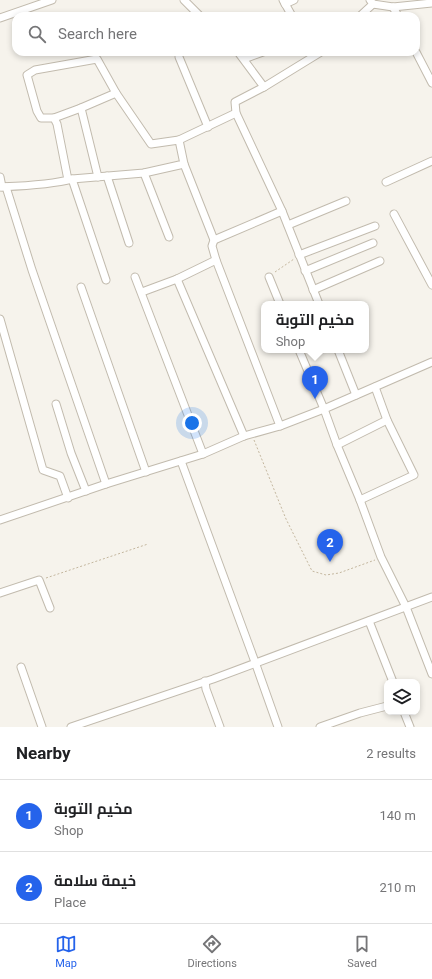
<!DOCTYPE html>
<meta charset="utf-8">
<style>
body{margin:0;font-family:Roboto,Cairo,sans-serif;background:#f6f6f6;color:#202124}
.controls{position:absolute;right:12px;bottom:12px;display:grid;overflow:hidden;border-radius:8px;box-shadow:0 2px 6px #0003}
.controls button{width:36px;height:36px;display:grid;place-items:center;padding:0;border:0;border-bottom:1px solid #e0e0e0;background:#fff;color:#202124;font:20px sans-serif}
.you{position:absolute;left:192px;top:423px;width:14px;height:14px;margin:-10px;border:3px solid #fff;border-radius:50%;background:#1a73e8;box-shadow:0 0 0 6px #1a73e833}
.badge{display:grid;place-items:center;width:26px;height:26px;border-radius:50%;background:#2563eb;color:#fff;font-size:13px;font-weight:700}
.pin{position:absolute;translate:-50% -33px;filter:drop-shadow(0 1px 2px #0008)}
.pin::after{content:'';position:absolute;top:21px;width:14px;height:12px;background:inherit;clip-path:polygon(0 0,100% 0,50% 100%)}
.popup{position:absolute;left:261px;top:301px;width:108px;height:52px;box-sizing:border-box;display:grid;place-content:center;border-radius:8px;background:#fff;filter:drop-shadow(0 1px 3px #0005);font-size:13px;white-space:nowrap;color:#757577}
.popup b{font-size:15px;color:#202124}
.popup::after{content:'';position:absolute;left:50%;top:100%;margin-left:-8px;border:8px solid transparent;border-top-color:#fff}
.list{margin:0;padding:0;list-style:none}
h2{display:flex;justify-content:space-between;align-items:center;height:52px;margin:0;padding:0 16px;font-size:17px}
h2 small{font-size:13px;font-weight:400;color:#757577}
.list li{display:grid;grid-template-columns:26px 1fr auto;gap:12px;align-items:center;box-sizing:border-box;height:72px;padding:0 16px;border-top:1px solid #e0e0e0}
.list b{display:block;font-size:15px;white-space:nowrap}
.list p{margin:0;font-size:13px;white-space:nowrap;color:#757577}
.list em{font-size:13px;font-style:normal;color:#757577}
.icon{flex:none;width:22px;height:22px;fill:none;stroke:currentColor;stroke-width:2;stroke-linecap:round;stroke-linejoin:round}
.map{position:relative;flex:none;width:432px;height:727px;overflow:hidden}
.search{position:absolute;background:#fff;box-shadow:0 2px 6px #0003;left:12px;right:12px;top:12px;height:44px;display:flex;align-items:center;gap:10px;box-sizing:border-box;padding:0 14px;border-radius:12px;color:#757577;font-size:15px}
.sheet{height:196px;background:#fff}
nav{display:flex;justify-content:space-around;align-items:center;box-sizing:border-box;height:56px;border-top:1px solid #e0e0e0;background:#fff;font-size:11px;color:#757577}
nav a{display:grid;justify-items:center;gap:2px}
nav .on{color:#2563eb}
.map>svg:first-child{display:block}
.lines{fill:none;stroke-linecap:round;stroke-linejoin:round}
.street-casing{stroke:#c2bbae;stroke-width:9}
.path{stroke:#c4b79f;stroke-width:1;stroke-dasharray:2 2;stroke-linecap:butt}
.street{stroke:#fff;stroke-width:7}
</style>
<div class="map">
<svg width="432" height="727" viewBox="0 0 432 727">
<rect width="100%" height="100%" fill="#f6f3ec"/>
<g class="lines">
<g class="street-casing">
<g id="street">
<path d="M184,0L200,16"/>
<path d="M283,0L292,16"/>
<path d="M370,0L373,4L393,7L432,3"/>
<path d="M285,4L294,0"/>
<path d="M393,7L398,16"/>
<path d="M360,16L373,4"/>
<path d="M0,18L52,0"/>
<path d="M238,52L264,87"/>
<path d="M416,52L432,83"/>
<path d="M179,57L208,127"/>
<path d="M244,59L263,52"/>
<path d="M54,118L81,108"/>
<path d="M179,140L236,113"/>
<path d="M184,164L214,240L212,246L216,260L280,426"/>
<path d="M144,173L169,237"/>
<path d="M107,176L129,243"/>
<path d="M0,177L2,187"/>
<path d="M98,177L81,108L116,93"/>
<path d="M72,179L106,280"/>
<path d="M386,182L432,161"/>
<path d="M0,187C22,186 51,185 72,179L144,173L184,164L179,140L151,144L116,93L97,59L35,70L27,75L37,111L41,118H54L57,124L68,180"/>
<path d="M6,187L32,270L106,484"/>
<path d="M394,214L432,285"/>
<path d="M288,225L346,201"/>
<path d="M214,240L282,211"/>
<path d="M299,255L375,226"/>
<path d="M305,271L373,243"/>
<path d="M135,277L203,454"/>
<path d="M269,277L280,304"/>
<path d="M177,279L244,436"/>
<path d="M81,287L146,472"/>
<path d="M313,290L380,261"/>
<path d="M142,292L177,279L216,260"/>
<path d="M319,304L282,211L236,113L235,102L264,87L321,52"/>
<path d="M0,319L43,470L60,476L68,498"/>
<path d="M299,350L324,409L337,445L360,500L381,557L406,607L432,674"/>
<path d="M338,350L356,395"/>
<path d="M56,404L71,453L86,491"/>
<path d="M337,445L387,420"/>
<path d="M181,461L255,662L278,727"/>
<path d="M360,500L414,475L387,420L375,387"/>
<path d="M0,520L106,484L203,454L244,436L280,426L324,409L432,362"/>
<path d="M0,593L39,580L50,608"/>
<path d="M369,621L393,682"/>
<path d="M21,667L42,727"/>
<path d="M205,681L206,689L220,727"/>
<path d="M404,712L410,727"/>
<path d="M71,727L213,679L432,597"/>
<path d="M320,727L360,713L387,706"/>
</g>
</g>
<g class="path">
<path d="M275,272L294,259"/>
<path d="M254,440L286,519L312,571L326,575L339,573L375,560"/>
<path d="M46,578L148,544"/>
</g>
<use href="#street" class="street"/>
</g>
</svg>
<div class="controls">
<button><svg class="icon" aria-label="layers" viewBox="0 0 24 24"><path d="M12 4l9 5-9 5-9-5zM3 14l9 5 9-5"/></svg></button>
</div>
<div class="you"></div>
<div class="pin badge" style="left:315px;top:399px">1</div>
<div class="popup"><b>مخيم التوبة</b>Shop</div>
<div class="pin badge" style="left:330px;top:562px">2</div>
<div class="search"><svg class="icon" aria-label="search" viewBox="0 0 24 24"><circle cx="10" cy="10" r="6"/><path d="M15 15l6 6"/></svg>Search here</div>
</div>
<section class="sheet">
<h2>Nearby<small>2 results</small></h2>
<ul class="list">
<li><span class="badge">1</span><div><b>مخيم التوبة</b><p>Shop</p></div><em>140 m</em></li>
<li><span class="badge">2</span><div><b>خيمة سلامة</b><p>Place</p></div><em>210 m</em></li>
</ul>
</section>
<nav>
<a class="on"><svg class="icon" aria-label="map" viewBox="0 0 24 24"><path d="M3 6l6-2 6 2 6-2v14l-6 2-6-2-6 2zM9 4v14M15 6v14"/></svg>Map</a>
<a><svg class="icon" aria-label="directions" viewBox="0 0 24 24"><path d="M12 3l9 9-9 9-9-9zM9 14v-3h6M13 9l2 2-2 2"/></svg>Directions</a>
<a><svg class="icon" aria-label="saved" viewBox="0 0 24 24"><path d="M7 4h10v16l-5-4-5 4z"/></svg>Saved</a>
</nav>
